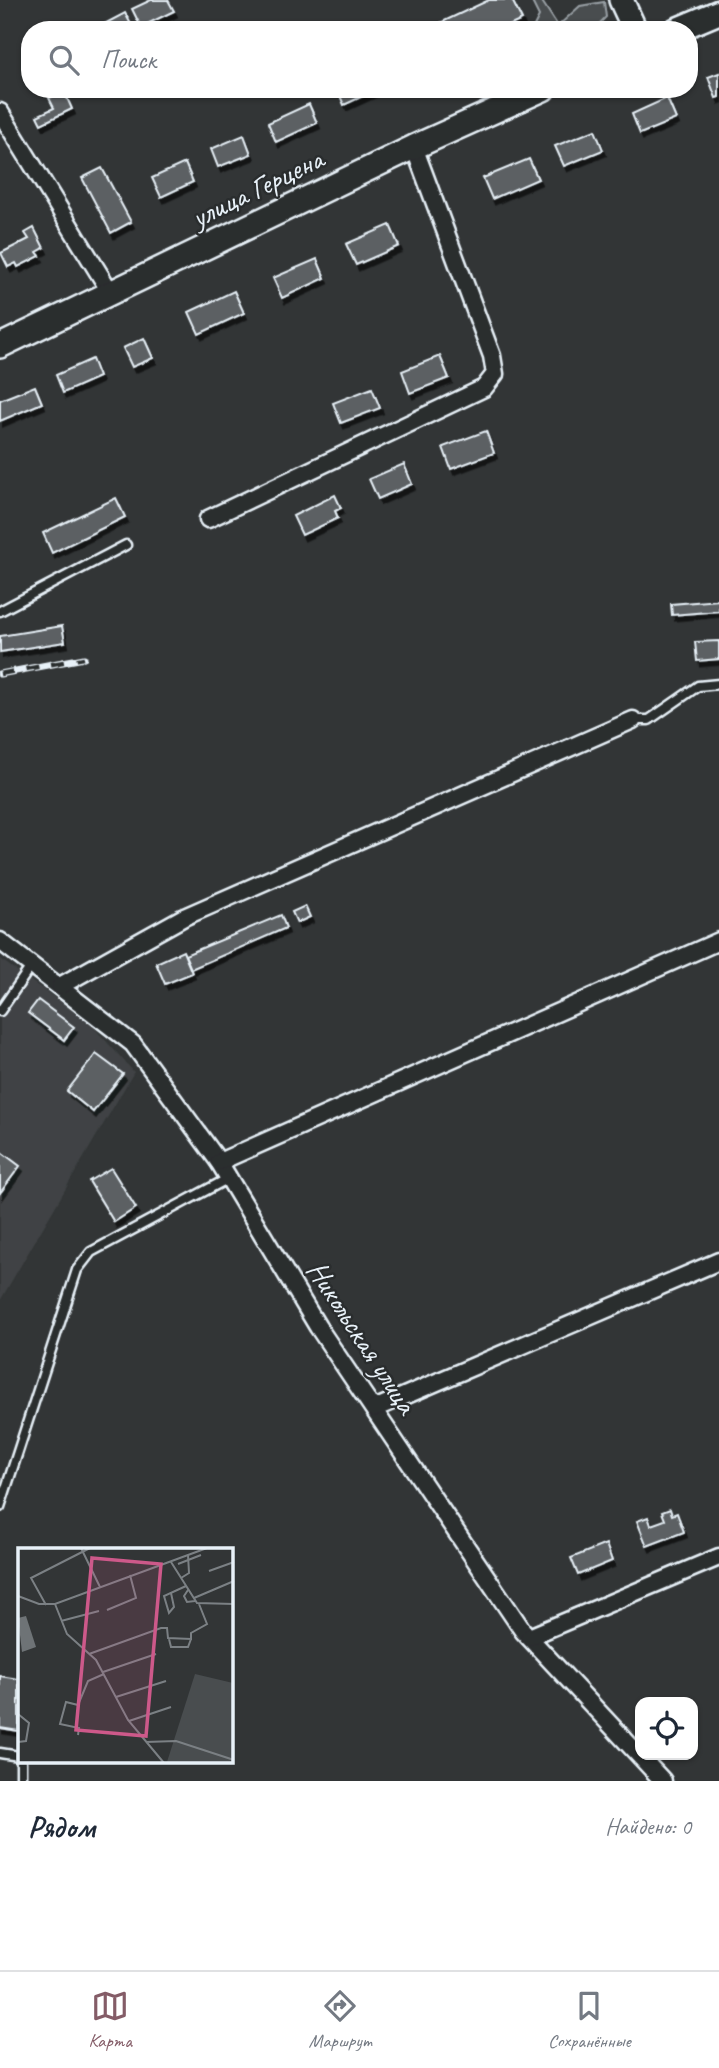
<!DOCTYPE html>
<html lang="ru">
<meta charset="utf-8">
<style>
body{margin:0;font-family:Caveat,sans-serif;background:#f2f2f3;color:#1f2937}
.controls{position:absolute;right:21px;bottom:21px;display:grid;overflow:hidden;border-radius:14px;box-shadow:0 2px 5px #0004}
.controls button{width:63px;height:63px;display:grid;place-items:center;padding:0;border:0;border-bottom:2px solid #e0e1e3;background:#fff;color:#1f2937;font:35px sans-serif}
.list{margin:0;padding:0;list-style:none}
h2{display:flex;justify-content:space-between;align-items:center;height:91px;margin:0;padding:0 28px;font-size:30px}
h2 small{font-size:23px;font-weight:400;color:#747a83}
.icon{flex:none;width:38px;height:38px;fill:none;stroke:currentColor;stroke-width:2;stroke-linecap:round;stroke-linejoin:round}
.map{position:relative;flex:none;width:719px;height:1781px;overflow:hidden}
.search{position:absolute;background:#fff;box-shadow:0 2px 5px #0004;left:21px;right:21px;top:21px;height:77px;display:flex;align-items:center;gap:18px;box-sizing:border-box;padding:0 24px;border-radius:28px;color:#747a83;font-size:26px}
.sheet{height:189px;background:#fff}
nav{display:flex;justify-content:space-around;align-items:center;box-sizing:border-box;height:98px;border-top:2px solid #e0e1e3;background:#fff;font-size:19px;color:#747a83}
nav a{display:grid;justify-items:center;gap:4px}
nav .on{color:#845c67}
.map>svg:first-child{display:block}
.built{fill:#3f4244}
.green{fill:#494d4f;stroke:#989fa4;stroke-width:2}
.building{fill:#5c6063;stroke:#e8f1f8;stroke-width:2;filter:url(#shadow)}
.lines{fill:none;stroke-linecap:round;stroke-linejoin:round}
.lane-casing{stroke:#e8f1f8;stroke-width:13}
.street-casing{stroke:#e8f1f8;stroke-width:21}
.secondary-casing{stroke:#e8f1f8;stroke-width:28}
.lane{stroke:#2a2d2e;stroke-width:8}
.street{stroke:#2a2d2e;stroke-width:16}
.secondary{stroke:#2a2d2e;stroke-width:23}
.rail-casing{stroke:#e8f1f8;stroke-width:7}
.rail{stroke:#2a2d2e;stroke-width:4.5;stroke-dasharray:13;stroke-linecap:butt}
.labels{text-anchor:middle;stroke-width:5;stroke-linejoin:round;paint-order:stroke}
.street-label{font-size:30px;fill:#e8f1f8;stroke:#2a2d2e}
.inset-road{fill:none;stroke:#7b8084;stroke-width:2}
.view{fill:#cd598a;fill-opacity:0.15;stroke:#cd598a;stroke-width:3.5}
.inset-edge{fill:none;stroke:#e8f1f8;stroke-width:3.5}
</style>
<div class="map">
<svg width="719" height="1781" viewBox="0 0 719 1781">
<defs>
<filter id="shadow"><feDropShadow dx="3" dy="5.5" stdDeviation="0" flood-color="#0009"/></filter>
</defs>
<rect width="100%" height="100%" fill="#323536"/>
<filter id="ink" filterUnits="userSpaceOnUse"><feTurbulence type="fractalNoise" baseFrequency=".0143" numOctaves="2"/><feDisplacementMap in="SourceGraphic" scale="14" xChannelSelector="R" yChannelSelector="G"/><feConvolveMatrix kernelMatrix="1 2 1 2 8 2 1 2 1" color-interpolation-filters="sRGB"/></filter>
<g filter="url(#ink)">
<path class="built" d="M0,959L89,1022L134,1072L0,1301Z"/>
<path class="green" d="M531,0H541L558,26L580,6L604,2L606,17L593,30H532L539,16Z"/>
<g class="building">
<path d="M151,0H168L174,11L141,27L132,9Z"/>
<path d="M489,0H512L522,20L500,30H443L440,23Z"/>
<path d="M125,13L134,30H93Z"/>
<path d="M719,73V97L716,98L708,77Z"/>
<path d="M337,89H378L344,105Z"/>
<path d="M64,91L72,109L41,124L37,116L54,108L49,98Z"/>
<path d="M667,98L676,119L640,134L632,114Z"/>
<path d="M309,104L317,123L276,142L268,123Z"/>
<path d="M595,130L603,150L564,166L555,146Z"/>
<path d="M244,135L251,154L218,167L211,149Z"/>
<path d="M529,159L538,179L492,199L483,178Z"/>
<path d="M185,163L193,182L161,197L152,178Z"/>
<path d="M102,168L131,222L111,233L82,178Z"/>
<path d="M390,225L399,246L356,265L346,244Z"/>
<path d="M34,228L44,248L37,252L40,256L18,267L16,263L8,267L1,253L29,239L25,233Z"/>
<path d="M317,259L325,278L282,298L273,278Z"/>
<path d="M234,291L244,313L199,334L189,312Z"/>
<path d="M144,338L153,358L132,367L123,348Z"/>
<path d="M440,356L449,378L410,393L402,371Z"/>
<path d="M92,359L99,377L63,393L56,375Z"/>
<path d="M35,386L42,403L0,421V400Z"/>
<path d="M372,388L380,408L341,423L333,403Z"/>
<path d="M486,431L494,453L451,469L443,447Z"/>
<path d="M404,464L412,484L378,499L369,479Z"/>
<path d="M335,495L341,508L335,511L338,518L302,535L293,516Z"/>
<path d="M116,498L125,517L52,553L43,533Z"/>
<path d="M719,600V611L672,615L671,604Z"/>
<path d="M62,626L65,642L0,652V636Z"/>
<path d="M719,641V659L697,661L695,642Z"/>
<path d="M305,906L310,917L297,923L292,912Z"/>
<path d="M281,915L286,928L191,969L185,955Z"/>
<path d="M183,951L192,973L165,984L156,963Z"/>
<path d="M38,1000L74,1027L64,1040L28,1013Z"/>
<path d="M96,1054L123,1074L93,1112L67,1091Z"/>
<path d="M0,1151L20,1166L0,1193Z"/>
<path d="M111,1168L136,1208L114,1222L89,1181Z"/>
<path d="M670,1509L672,1515L677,1513L684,1532L647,1546L637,1521L648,1517L651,1525L665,1520L662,1512Z"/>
<path d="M606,1544L612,1561L578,1575L571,1558Z"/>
<path d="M0,1676L19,1679V1731L0,1728Z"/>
</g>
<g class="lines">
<g class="lane-casing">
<g id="lane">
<path d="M0,611L126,545"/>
<path d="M633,720H649L698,686L719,684"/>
<path d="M0,1011L32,965"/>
<path d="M0,1507L77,1270L91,1252L229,1178"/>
<path d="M0,1753L19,1756"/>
<path d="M21,1762V1781"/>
</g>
</g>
<g class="street-casing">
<g id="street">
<path d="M0,112L111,293"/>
<path d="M208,519L484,388L495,374L492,356L414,147"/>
<path d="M0,941L133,1044L219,1162L318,1327L523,1631L663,1781"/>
<path d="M60,986L184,917L633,720"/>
<path d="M219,1162L719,941"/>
<path d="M374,1409L719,1261"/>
<path d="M529,1637L719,1557"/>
</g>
</g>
<g class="secondary-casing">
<g id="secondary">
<path d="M621,0L635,30"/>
<path d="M676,30L719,12"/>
<path d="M0,346L414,147L543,89"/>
</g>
</g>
<use href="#lane" class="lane"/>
<use href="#street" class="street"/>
<use href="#secondary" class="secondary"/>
<g class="rail-casing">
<path id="rail" d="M0,674L84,658"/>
</g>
<use href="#rail" class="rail"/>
</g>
</g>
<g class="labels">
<g class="street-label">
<text transform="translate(257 188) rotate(-26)" y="10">улица Герцена</text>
<text transform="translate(362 1337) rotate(57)" y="10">Никольская улица</text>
</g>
</g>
<g transform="translate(18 1548)">
<rect width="215" height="215" fill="#323536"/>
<path d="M177,126L215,135V215L149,214Z" fill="#494d4f"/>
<path d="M8,68L18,99L4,104L0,70Z" fill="#6e7376"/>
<path class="inset-road" d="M63,0L82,39M153,14L179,55L216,56M160,16L183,7M191,23L216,14M163,30L171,25L170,7M170,42L166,48L169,54L177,53M153,45L156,59L151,65L146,48L168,38M0,48L21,56H37L189,0M176,50L216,33M37,56L49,86L78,112L110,172L146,215M28,57L13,30L72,0M89,62L118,50L112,27M43,73L81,63M151,91L153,99H170L173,91M71,106L143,80H149L150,90L173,91V85L189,76L181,56M85,124L138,106M98,149L148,133M0,166L11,175L8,193L0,194M111,173L153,159M60,187L61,180L42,176L48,154L60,157L70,133L86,126M128,194L158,193L216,212"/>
<path class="view" d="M74,10L143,16L128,188L58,182Z"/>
<rect width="215" height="215" class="inset-edge"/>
</g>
</svg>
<div class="controls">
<button><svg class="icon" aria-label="locate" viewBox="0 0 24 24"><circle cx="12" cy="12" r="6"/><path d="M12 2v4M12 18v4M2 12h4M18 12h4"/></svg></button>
</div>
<div class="search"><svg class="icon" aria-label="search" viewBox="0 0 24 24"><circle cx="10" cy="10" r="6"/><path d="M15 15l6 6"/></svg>Поиск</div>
</div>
<section class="sheet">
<h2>Рядом<small>Найдено: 0</small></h2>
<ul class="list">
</ul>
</section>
<nav>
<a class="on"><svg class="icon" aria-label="map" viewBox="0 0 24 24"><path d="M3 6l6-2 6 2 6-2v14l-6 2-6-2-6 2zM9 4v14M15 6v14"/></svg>Карта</a>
<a><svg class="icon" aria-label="directions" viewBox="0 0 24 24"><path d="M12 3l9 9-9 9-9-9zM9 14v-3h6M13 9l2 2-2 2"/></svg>Маршрут</a>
<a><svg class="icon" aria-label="saved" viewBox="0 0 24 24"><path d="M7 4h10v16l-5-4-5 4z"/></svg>Сохранённые</a>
</nav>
